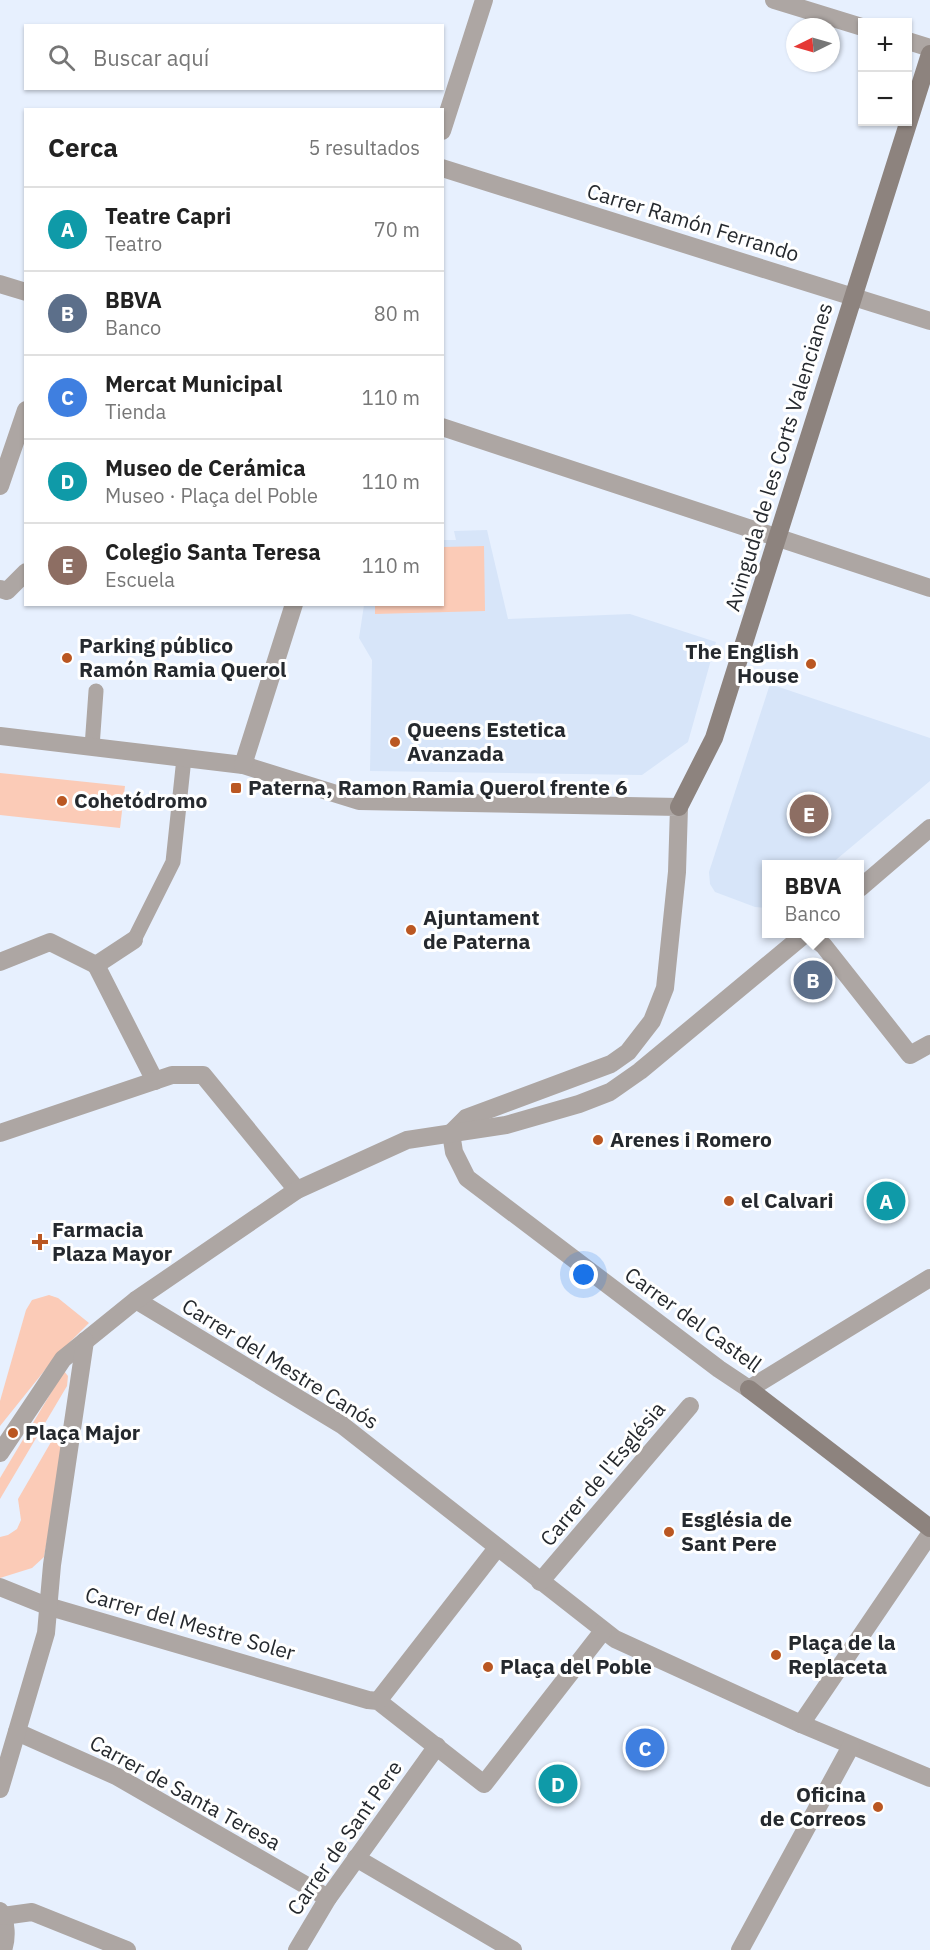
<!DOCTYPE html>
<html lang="es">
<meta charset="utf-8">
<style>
body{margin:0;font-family:"IBM Plex Sans",sans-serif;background:#f2f2f2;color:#222}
.controls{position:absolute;right:18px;top:18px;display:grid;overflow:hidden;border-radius:0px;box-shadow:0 2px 4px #0004}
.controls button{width:54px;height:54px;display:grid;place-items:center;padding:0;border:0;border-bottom:2px solid #e0e0e0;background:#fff;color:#222;font:30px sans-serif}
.compass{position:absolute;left:786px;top:18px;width:54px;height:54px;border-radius:50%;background:#fff;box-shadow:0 2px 4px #0004;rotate:265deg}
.you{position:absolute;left:584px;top:1275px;width:21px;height:21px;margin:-15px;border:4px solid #fff;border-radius:50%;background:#1a73e8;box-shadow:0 0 0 9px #1a73e833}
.badge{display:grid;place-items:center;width:39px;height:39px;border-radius:50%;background:#ba5722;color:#fff;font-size:20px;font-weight:700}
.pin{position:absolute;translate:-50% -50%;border:3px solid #fff;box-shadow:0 2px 6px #0006}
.popup{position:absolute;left:762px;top:860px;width:102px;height:78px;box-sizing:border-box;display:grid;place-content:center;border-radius:0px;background:#fff;filter:drop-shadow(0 2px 4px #0005);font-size:20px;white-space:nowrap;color:#767676}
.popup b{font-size:22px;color:#222}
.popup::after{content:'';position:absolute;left:50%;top:100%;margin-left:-12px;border:12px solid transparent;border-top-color:#fff}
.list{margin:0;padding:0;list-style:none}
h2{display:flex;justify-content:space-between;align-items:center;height:78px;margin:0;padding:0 24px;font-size:26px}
h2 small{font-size:20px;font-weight:400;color:#767676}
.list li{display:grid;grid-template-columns:39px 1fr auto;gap:18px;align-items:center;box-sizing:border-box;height:84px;padding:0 24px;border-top:2px solid #e0e0e0}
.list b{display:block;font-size:22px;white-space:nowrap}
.list p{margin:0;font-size:20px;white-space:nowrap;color:#767676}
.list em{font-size:20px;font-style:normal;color:#767676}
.icon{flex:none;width:33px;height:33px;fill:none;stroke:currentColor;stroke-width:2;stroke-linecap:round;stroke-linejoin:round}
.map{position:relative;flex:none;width:930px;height:1950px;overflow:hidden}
.search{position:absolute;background:#fff;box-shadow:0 2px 4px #0004;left:24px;top:24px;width:420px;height:66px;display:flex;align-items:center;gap:15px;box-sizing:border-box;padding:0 21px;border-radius:0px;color:#767676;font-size:22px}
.panel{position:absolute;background:#fff;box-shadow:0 2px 4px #0004;left:24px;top:108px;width:420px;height:498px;border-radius:0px}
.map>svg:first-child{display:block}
.built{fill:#d7e5f9}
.green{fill:#fbcbb7}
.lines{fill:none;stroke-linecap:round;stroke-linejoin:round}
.lane{stroke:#ada6a3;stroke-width:15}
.street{stroke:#ada6a3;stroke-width:18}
.secondary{stroke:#8d837e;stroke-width:18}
.poi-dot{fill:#ba5722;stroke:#fff;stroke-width:2}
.labels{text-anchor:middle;stroke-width:6;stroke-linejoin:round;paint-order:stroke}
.street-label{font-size:21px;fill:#25292e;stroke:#fff}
.poi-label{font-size:21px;font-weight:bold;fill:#25292e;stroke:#fff;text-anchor:start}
</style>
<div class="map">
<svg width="930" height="1950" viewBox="0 0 930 1950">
<rect width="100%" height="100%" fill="#e7f0fe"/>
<g class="built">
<path d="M487,530L508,619L630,614L716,642L688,742L642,775L370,771L372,660L359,638L364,605L442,604L443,540H456L454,531Z"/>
<path d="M770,684L930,738V781L831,864H766V908L755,907L715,892L710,884L709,872Z"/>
</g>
<g class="green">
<path d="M484,546L485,611L375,614V605L442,604L443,547Z"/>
<path d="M0,773L125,786L120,828L0,815Z"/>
<path d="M49,1295L58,1298L89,1323L57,1355L0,1426V1401L26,1310L32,1300Z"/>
<path d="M64,1371L68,1376L67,1386L0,1499V1478Z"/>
<path d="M58,1430L66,1436L44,1557L32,1568L0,1578V1537L8,1535L17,1529L21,1520L18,1499Z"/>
</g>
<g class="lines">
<g class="lane">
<path d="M92,747L96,691"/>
<path d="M134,940L173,862L184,758"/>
</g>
<g class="street">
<path d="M774,0L862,27"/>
<path d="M908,41L930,48"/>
<path d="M442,131L484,0"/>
<path d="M442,168L930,321"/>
<path d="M0,284L26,292"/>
<path d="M442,427L930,588"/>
<path d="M0,486L26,410"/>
<path d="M0,589L7,591L26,572"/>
<path d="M0,736L243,765L359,801L679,807L677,872L665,988L652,1021L628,1052L611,1064L466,1118L451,1133"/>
<path d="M243,765L294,604"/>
<path d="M860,888L930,828"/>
<path d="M810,934L824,946L910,1055L930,1044"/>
<path d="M0,962L50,942L96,965"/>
<path d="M96,965L155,1081"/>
<path d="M96,965L134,940"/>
<path d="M0,1133L172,1075H203L297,1190"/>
<path d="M451,1133L454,1152L467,1178L719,1369L749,1389L930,1278"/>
<path d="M136,1300L342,1425L615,1639L801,1724L930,1778"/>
<path d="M0,1453L63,1359L136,1300L297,1190L407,1140L506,1125L579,1104L610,1092L640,1071L805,934"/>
<path d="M540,1582L690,1406"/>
<path d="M0,1587L47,1606L368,1700L378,1701L484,1784L603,1631"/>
<path d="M378,1701L497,1548"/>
<path d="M801,1724L930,1534"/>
<path d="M17,1732L116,1776L328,1898"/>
<path d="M0,1789L46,1633L52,1565L85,1341"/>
<path d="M356,1858L513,1950"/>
<path d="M0,1911C7,1922 7,1939 3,1950"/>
<path d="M3,1916L32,1912L127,1950"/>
<path d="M297,1950L328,1898L437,1746"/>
<path d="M740,1950L851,1746"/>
</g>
<g class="secondary">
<path d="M679,807L714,738L930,54"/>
<path d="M749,1389L930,1528"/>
</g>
</g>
<g class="poi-dot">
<circle cx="67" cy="658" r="6"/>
<circle cx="811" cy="664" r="6"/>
<circle cx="395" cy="742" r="6"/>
<rect x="230" y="782" width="12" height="12" rx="3"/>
<circle cx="62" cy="801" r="6"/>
<circle cx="411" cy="930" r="6"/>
<circle cx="598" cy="1140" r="6"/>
<circle cx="729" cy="1201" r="6"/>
<path d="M37 1233h6v6h6v6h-6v6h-6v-6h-6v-6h6z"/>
<circle cx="13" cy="1433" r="6"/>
<circle cx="669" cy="1532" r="6"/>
<circle cx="776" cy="1655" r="6"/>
<circle cx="488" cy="1667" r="6"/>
<circle cx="878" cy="1807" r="6"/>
</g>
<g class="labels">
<g class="street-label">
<text transform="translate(693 223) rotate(17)" y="7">Carrer Ramón Ferrando</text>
<text transform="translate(779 457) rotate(-73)" y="7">Avinguda de les Corts Valencianes</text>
<text transform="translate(693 1320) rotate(36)" y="7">Carrer del Castell</text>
<text transform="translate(280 1364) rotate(32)" y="7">Carrer del Mestre Canós</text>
<text transform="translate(603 1474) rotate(-50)" y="7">Carrer de l'Església</text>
<text transform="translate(190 1624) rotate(16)" y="7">Carrer del Mestre Soler</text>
<text transform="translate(185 1793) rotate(29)" y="7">Carrer de Santa Teresa</text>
<text transform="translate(345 1838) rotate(-55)" y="7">Carrer de Sant Pere</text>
</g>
<g class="poi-label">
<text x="79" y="653">Parking público<tspan x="79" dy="24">Ramón Ramia Querol</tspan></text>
<text x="799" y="659" text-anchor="end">The English<tspan x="799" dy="24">House</tspan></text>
<text x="407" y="737">Queens Estetica<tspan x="407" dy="24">Avanzada</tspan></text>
<text x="248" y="795">Paterna, Ramon Ramia Querol frente 6</text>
<text x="74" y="808">Cohetódromo</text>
<text x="423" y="925">Ajuntament<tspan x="423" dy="24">de Paterna</tspan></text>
<text x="610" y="1147">Arenes i Romero</text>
<text x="741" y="1208">el Calvari</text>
<text x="52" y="1237">Farmacia<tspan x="52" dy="24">Plaza Mayor</tspan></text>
<text x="25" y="1440">Plaça Major</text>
<text x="681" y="1527">Església de<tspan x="681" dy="24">Sant Pere</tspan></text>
<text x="788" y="1650">Plaça de la<tspan x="788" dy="24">Replaceta</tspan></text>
<text x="500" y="1674">Plaça del Poble</text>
<text x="866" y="1802" text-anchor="end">Oficina<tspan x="866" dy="24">de Correos</tspan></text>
</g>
</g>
</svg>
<div class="controls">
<button>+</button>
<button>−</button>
</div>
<svg class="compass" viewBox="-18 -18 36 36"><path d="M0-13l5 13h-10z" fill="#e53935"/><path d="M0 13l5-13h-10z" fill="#767676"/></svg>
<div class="you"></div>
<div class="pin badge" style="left:886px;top:1201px;background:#0f9aa8">A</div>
<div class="pin badge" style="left:813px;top:980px;background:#5c6f8a">B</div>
<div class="popup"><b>BBVA</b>Banco</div>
<div class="pin badge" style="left:645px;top:1748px;background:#3f7fe0">C</div>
<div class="pin badge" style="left:558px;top:1784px;background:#0f9aa8">D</div>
<div class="pin badge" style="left:809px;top:814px;background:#8d6e63">E</div>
<div class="search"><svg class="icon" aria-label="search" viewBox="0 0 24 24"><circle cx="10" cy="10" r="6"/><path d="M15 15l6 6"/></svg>Buscar aquí</div>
<section class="panel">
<h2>Cerca<small>5 resultados</small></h2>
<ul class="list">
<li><span class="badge" style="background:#0f9aa8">A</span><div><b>Teatre Capri</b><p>Teatro</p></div><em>70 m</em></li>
<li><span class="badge" style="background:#5c6f8a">B</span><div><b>BBVA</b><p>Banco</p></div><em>80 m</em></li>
<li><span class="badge" style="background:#3f7fe0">C</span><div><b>Mercat Municipal</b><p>Tienda</p></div><em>110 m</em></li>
<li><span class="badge" style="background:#0f9aa8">D</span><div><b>Museo de Cerámica</b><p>Museo · Plaça del Poble</p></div><em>110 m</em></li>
<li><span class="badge" style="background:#8d6e63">E</span><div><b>Colegio Santa Teresa</b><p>Escuela</p></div><em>110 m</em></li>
</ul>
</section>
</div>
